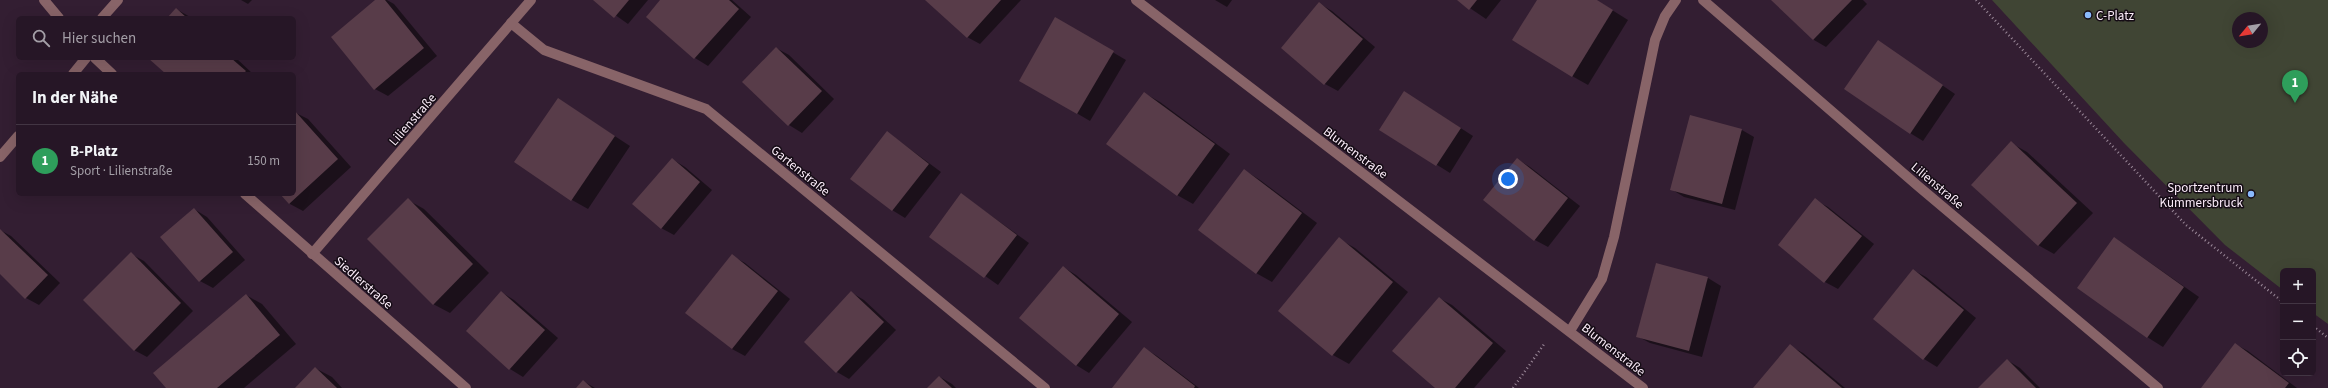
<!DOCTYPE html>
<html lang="de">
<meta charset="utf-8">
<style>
body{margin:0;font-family:"Source Sans 3",sans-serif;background:#2e1f2e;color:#f1f3f6}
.controls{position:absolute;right:12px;bottom:12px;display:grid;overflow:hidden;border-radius:6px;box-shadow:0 4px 16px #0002}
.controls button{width:36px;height:36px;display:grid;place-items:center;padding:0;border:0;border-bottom:1px solid #423543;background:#261626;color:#f1f3f6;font:20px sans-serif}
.compass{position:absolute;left:2232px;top:12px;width:36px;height:36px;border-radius:50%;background:#261626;box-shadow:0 4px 16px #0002;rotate:240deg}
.you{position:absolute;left:1508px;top:179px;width:14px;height:14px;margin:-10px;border:3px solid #fff;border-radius:50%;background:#1a73e8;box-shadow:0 0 0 6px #1a73e833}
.badge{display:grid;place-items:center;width:26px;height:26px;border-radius:50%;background:#8abafc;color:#fff;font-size:13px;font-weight:700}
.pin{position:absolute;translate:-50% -33px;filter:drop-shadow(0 1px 2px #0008)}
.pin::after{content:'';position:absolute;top:21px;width:14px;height:12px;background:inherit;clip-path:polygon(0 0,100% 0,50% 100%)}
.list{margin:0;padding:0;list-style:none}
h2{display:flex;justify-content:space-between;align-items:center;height:52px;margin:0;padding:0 16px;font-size:17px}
h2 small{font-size:13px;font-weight:400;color:#a49fa7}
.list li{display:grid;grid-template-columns:26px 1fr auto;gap:12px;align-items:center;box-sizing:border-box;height:72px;padding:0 16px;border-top:1px solid #423543}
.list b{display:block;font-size:15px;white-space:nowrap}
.list p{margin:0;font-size:13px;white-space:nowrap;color:#a49fa7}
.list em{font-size:13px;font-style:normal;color:#a49fa7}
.icon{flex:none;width:22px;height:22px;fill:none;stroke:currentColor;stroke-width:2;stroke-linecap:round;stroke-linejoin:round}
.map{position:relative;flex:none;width:2328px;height:388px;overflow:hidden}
.search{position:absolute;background:#261626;box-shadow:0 4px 16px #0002;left:16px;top:16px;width:280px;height:44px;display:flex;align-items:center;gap:10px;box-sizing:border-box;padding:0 14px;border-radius:6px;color:#a49fa7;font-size:15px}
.panel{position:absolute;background:#261626;box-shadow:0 4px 16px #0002;left:16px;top:72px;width:280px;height:124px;border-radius:6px}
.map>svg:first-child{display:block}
.green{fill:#404534;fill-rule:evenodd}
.shadow{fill:#0007}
.building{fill:#583c49}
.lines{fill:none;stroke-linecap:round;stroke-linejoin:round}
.path{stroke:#9a8898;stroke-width:2.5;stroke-dasharray:1 3;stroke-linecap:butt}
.street{stroke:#886468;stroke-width:10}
.poi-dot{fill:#8abafc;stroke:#150c15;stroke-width:1.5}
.labels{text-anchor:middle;stroke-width:3;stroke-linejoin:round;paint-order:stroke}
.poi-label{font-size:13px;fill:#fdeefb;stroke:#150c15;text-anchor:start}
.street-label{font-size:13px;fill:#fdeefb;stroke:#150c15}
</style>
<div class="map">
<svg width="2328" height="388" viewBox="0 0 2328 388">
<rect width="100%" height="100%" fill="#331e32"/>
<path class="green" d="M1992,0H2328V324L2313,313V271H2283V290L2225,245L2124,143ZM2238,18H2262V42H2238Z"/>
<g class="shadow">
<path d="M241,0H252L248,4Z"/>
<path d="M377,0H387L394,4L437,56L388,96L375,89Z"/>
<path d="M594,0H648L628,24Z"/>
<path d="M661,0H732L751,17L708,66L695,58L647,16Z"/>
<path d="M927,0H1021L980,44L967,37Z"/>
<path d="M1215,0H1232L1227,7Z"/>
<path d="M1458,0H1501L1486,19Z"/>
<path d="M1538,0H1596L1628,20L1588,85L1572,76Z"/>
<path d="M1772,0H1863L1867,4L1826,47L1814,40Z"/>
<path d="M1320,4L1332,11L1375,47L1338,91L1325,84Z"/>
<path d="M176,9L192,18H168Z"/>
<path d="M1056,19L1126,60L1090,121L1020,80Z"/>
<path d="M1879,42L1955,94L1923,141L1910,133Z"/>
<path d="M776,48L789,55L834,99L802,133L789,125Z"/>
<path d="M150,58H236L253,74H167Z"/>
<path d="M1144,93L1160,102L1230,154L1193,204L1177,195Z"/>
<path d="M558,99L630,146L588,209L572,200Z"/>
<path d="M1417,100L1473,136L1450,173L1381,130Z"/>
<path d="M294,112L308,119L351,167L303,211L290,204L281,194H294Z"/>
<path d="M1742,130L1754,137L1735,210L1684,197L1671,189Z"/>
<path d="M887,132L941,172L905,218L892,210Z"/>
<path d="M2011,143L2027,152L2093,213L2054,254L2038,245Z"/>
<path d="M672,159L685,167L712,190L674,235L661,228Z"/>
<path d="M1517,159L1530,167L1580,206L1548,247L1535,240Z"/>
<path d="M1244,170L1260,180L1317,223L1272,282L1256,273Z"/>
<path d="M962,195L1029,243L998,285L930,237Z"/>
<path d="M408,200L424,209L489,273L450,313L433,304Z"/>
<path d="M1815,200L1828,207L1874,244L1838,289L1825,282L1779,245Z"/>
<path d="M194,209L207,217L245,260L213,288L200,281Z"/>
<path d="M0,230L11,236L60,283L39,305L26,298L0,273Z"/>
<path d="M2115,238L2199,297L2163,347L2147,337Z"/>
<path d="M1339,239L1355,248L1408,292L1349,364L1333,355Z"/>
<path d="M131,254L144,261L193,311L147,357L134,350Z"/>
<path d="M732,256L745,263L790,299L745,356L732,349Z"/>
<path d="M1656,264L1708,278L1721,286L1702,357L1650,343L1637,336Z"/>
<path d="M1063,267L1076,275L1132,322L1089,373L1076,365Z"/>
<path d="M1913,270L1926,277L1976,318L1937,367L1924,359L1874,319Z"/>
<path d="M501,292L514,300L558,338L523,377L510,369L467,331Z"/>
<path d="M852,293L864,300L896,330L849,379L837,372Z"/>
<path d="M246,295L262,304L296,344L244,388H167Z"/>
<path d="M1439,298L1452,305L1506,351L1474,388H1437Z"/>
<path d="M2235,344L2248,351L2297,388H2202Z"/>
<path d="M1790,346L1803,353L1845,388H1755Z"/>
<path d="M1144,348L1157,356L1199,388H1114Z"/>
<path d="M2007,360L2020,368L2040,388H1979Z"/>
<path d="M315,368L332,377L342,388H296Z"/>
<path d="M940,377L952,384L956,388H929Z"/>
<path d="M583,381L595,388H577Z"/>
</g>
<g class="building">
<path d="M375,0H385L424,48L374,90L331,37Z"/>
<path d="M593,0H629L614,18Z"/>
<path d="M660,0H729L739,9L694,59L646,17Z"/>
<path d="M925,0H1001L967,38Z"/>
<path d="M1457,0H1477L1469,10Z"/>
<path d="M1537,0H1597L1613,10L1572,77L1512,40Z"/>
<path d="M1771,0H1852L1813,40Z"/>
<path d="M1319,2L1363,39L1324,85L1281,48Z"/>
<path d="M176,8L187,18H167Z"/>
<path d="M1055,17L1114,51L1077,114L1019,81Z"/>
<path d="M1878,40L1943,85L1910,134L1844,89Z"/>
<path d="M776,47L822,91L788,126L742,82Z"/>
<path d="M148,58H231L246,71L243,74H166Z"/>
<path d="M1404,91L1461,128L1436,166L1379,130Z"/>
<path d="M1144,92L1215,144L1177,196L1106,144Z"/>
<path d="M558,98L615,136L571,201L514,162Z"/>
<path d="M294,110L338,159L289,204L280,194H294Z"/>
<path d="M1690,115L1742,129L1722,204L1670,190Z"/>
<path d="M887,131L929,164L892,211L850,179Z"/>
<path d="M2011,141L2077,203L2038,246L1971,185Z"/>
<path d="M672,158L700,182L661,229L632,204Z"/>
<path d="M1517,158L1568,198L1534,241L1483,200Z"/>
<path d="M1244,169L1302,213L1256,274L1198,230Z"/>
<path d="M961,193L1017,235L984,278L929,237Z"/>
<path d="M408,198L473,264L433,305L367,239Z"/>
<path d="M1815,198L1862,236L1824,283L1778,245Z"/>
<path d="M194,208L233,252L199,282L160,237Z"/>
<path d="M0,229L48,275L25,299L0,274Z"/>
<path d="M1339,237L1393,282L1332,356L1278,311Z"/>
<path d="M2114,237L2184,287L2147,338L2077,288Z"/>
<path d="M131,252L181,303L134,351L83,300Z"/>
<path d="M732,254L778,291L732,349L685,313Z"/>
<path d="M1656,263L1708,277L1689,351L1636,337Z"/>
<path d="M1063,266L1119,314L1076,366L1019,318Z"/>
<path d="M1913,269L1964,310L1923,360L1873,319Z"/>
<path d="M501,291L545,330L509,370L466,331Z"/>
<path d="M851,291L884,322L836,373L804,342Z"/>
<path d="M246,294L280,335L217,388H166L153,373Z"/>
<path d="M1439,297L1493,343L1455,388H1435L1392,351Z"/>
<path d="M2235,343L2289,383L2285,388H2201Z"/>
<path d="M1790,344L1842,388H1753Z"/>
<path d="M1144,347L1195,386L1194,388H1112Z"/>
<path d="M2007,359L2036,388H1978Z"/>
<path d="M315,367L337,388H295Z"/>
<path d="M939,376L952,388H927Z"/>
<path d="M583,380L592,388H576Z"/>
</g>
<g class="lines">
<g class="path">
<path d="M1976,0L2186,225L2283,302"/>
<path d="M2313,326L2328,338"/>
<path d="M1513,388L1545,343"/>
</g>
<g class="street">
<path d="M44,0L59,18"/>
<path d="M1136,0L1643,388"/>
<path d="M1703,0L1918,186L2158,388"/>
<path d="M102,18L118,0"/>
<path d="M511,23L544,50L706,109L1045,388"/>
<path d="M95,58L112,74"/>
<path d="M73,74L86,58"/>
<path d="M0,157L18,136"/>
<path d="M245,194L466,388"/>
<path d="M312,254L531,0"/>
<path d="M1570,331L1602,279L1614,237L1655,40L1665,16L1676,0"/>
</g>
</g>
<g class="poi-dot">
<circle cx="2088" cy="15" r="4"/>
<circle cx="2251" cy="194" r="4"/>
</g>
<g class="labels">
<g class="poi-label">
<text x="2096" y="20">C-Platz</text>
<text x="2243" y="192" text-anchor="end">Sportzentrum<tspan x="2243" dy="15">Kümmersbruck</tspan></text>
</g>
<g class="street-label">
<text transform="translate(412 119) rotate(-49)" y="5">Lilienstraße</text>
<text transform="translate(1356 152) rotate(37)" y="5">Blumenstraße</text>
<text transform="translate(801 170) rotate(39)" y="5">Gartenstraße</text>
<text transform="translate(1938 185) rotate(40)" y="5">Lilienstraße</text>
<text transform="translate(364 282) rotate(41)" y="5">Siedlerstraße</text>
<text transform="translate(1614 349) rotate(38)" y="5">Blumenstraße</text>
</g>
</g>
</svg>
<div class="controls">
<button>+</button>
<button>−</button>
<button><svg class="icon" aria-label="locate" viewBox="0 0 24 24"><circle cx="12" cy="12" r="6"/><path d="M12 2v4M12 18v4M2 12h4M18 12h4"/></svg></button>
</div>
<svg class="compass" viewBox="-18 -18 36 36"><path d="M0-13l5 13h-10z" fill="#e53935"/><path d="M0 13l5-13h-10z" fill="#a49fa7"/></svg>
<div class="you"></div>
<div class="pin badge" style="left:2295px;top:103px;background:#2e9e5b">1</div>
<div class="search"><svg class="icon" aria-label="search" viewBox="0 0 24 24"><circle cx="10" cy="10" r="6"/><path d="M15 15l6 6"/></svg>Hier suchen</div>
<section class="panel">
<h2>In der Nähe<small></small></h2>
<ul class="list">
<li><span class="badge" style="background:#2e9e5b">1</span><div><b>B-Platz</b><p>Sport · Lilienstraße</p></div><em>150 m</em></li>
</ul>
</section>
</div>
